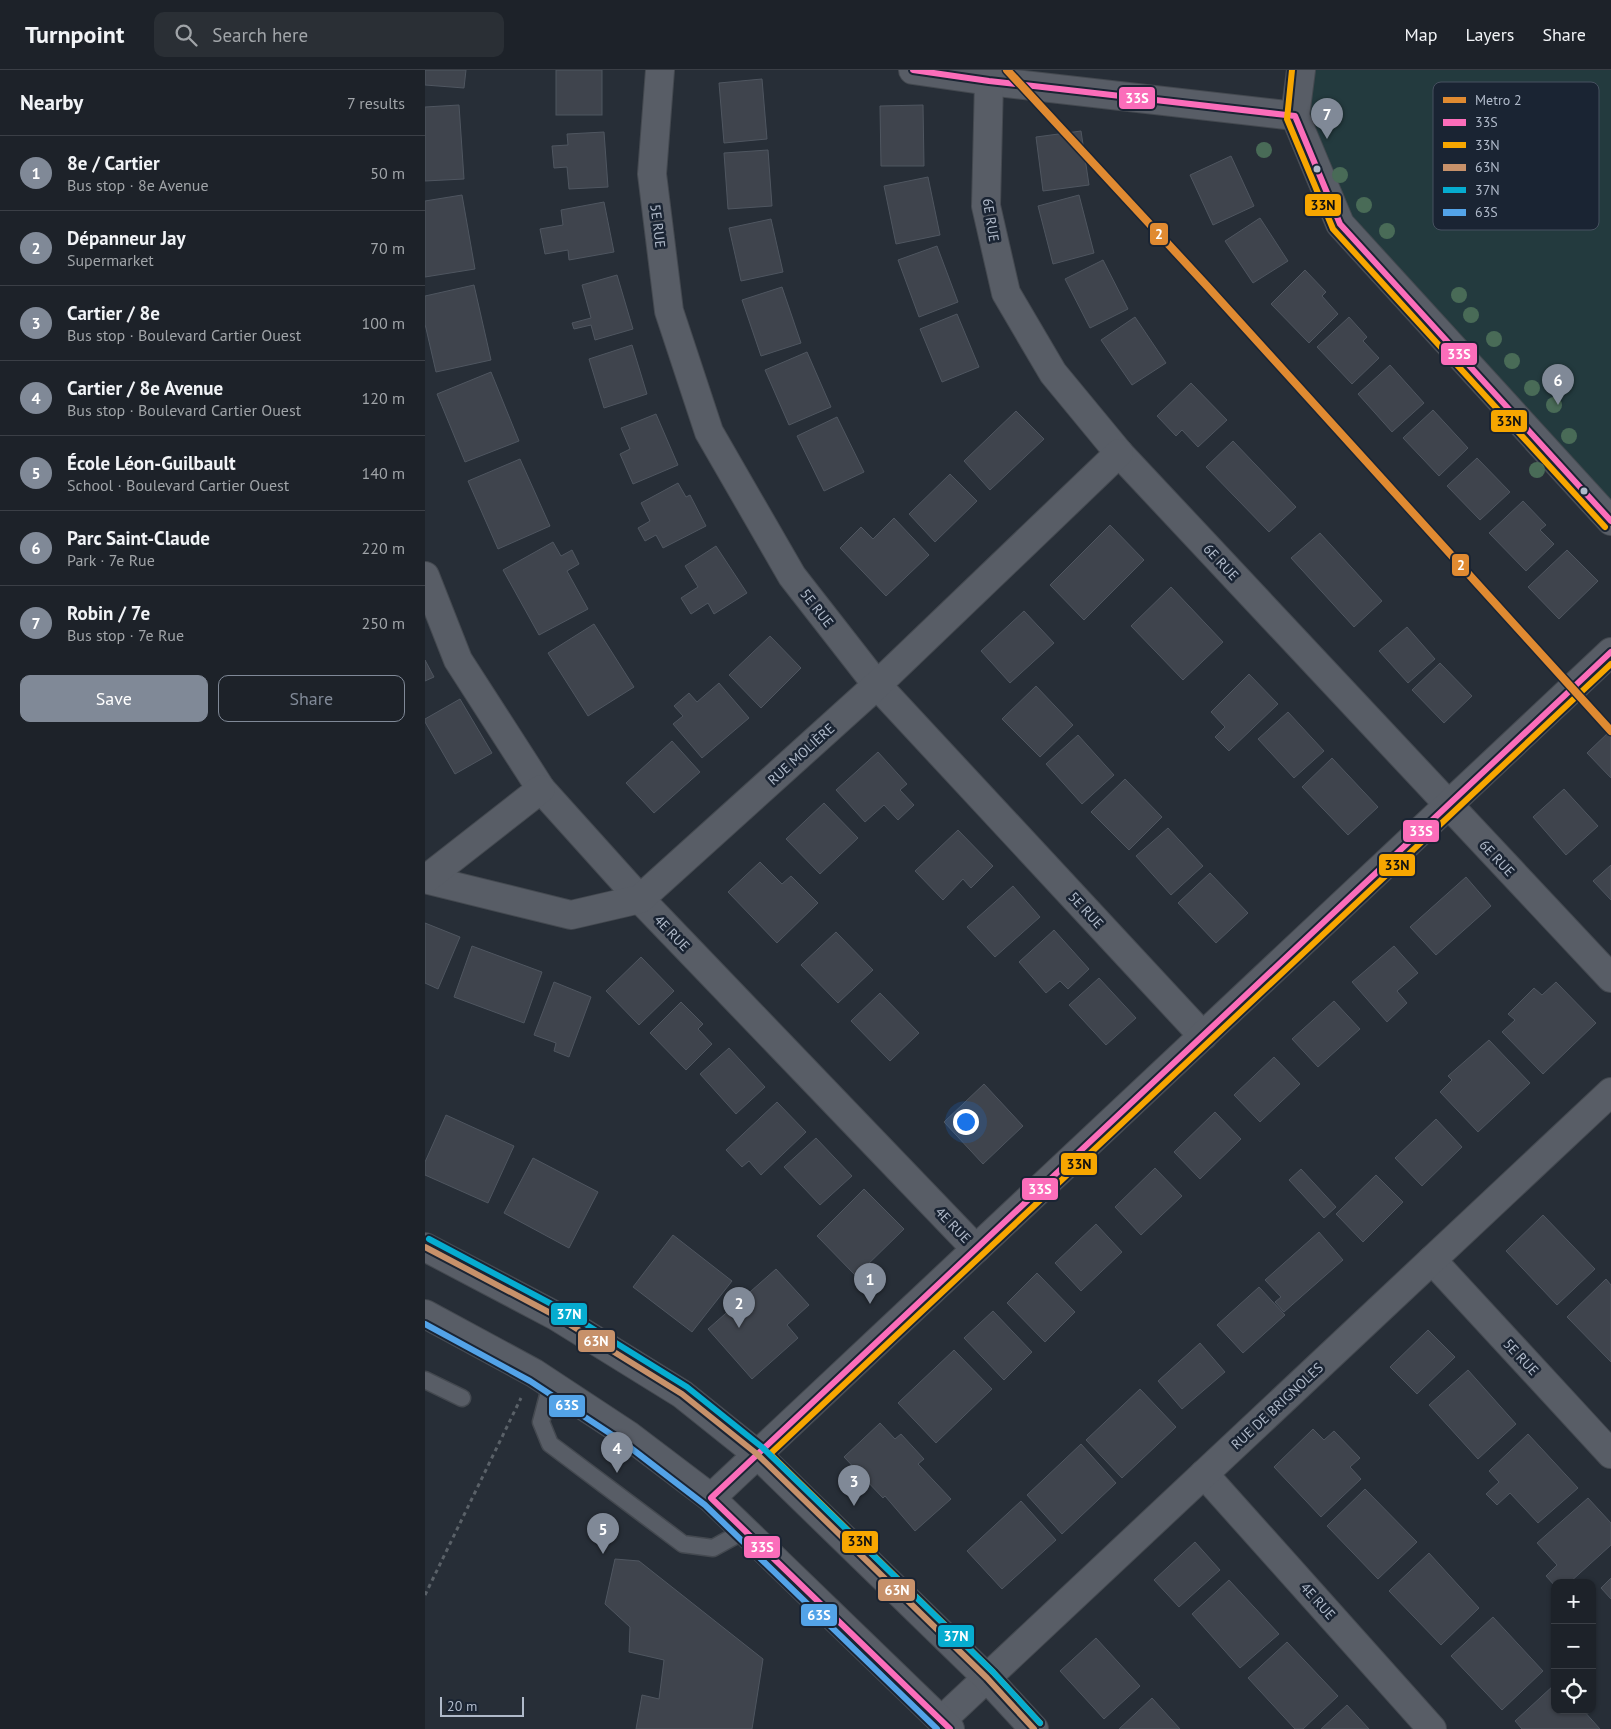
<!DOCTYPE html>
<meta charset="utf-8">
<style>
body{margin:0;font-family:"PT Sans",sans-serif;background:#2a2f35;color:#f1f3f6}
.controls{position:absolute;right:15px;bottom:15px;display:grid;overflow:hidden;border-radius:10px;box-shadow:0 1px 4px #0004}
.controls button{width:45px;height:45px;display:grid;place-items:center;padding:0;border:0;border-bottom:1px solid #3b3f46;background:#1d2229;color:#f1f3f6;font:25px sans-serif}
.scale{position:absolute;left:15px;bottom:12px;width:84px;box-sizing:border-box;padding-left:5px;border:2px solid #b0baca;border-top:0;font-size:14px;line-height:18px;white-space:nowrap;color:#b0baca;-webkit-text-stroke:4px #1a2433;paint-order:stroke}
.you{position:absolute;left:540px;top:1051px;width:18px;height:18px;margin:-12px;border:4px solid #fff;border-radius:50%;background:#1a73e8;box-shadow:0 0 0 8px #1a73e833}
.badge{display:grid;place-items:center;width:32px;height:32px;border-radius:50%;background:#808997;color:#fff;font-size:16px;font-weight:700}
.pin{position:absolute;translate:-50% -41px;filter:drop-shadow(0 1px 2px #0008)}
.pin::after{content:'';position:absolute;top:26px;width:18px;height:15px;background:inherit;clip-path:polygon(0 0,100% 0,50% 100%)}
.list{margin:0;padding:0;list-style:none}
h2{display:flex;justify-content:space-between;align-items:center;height:65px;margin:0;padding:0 20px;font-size:21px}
h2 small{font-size:16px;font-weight:400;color:#a0a4a8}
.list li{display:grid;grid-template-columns:32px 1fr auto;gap:15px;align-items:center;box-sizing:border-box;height:75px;padding:0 20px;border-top:1px solid #3b3f46}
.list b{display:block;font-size:19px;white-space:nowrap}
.list p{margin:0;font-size:16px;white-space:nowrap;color:#a0a4a8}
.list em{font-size:16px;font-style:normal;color:#a0a4a8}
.actions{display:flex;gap:10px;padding:15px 20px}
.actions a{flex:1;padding:11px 0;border:1px solid #808997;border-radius:10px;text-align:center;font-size:18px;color:#808997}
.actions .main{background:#808997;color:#fff}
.icon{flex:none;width:28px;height:28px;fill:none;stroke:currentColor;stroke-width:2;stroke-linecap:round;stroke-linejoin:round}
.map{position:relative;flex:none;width:1186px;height:1659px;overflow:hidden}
header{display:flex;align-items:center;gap:30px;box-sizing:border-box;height:70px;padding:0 25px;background:#1d2229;border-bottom:1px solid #3b3f46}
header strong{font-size:24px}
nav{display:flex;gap:28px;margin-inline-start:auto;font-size:18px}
.search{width:350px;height:45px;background:#2a2f35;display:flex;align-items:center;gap:12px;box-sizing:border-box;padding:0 18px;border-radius:10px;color:#a0a4a8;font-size:19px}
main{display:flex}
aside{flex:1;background:#1d2229}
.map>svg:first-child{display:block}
.green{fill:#233a3e}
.building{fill:#3f444d;stroke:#4f5660}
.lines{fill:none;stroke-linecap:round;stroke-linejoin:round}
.service-casing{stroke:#444950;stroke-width:19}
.minor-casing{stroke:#444950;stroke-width:30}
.tertiary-casing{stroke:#444950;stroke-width:30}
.path{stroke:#5a6168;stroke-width:3;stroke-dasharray:4 4;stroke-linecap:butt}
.service{stroke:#585d66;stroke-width:16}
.minor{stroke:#585d66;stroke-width:28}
.tertiary{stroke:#585d66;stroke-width:28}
.bus-1-casing{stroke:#1a2433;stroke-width:10}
.bus-2-casing{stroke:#1a2433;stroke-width:10}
.bus-3-casing{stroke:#1a2433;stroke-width:10}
.bus-4-casing{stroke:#1a2433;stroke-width:10}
.bus-5-casing{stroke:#1a2433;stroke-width:10}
.bus-1{stroke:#fb6dba;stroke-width:6}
.bus-2{stroke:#f7a600;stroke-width:6}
.bus-3{stroke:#c7916a;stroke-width:6}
.bus-4{stroke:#06acd0;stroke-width:6}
.bus-5{stroke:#53a3e8;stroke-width:6}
.metro-1-casing{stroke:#1a2433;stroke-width:11}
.metro-1{stroke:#e08a31;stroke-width:8}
.tree{fill:#496b57}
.bus-dot{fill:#b0baca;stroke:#1a2433;stroke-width:2}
.labels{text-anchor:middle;stroke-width:5;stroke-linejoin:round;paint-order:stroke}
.street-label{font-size:14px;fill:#b0baca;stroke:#1a2433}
.key{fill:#1a2433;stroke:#475160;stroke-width:1}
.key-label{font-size:14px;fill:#b0baca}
.line-badge{stroke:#1a2433;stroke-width:2}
.badge-label{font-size:14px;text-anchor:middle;font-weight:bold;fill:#fff}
.pale-badge-label{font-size:14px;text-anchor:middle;font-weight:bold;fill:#111}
</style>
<header>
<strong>Turnpoint</strong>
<div class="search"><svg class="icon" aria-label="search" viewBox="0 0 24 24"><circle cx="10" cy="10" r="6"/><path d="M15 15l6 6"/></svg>Search here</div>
<nav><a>Map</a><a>Layers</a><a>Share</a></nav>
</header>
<main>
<aside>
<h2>Nearby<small>7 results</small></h2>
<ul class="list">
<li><span class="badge">1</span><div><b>8e / Cartier</b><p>Bus stop · 8e Avenue</p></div><em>50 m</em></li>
<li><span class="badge">2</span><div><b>Dépanneur Jay</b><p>Supermarket</p></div><em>70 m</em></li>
<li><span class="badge">3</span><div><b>Cartier / 8e</b><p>Bus stop · Boulevard Cartier Ouest</p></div><em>100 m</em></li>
<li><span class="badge">4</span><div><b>Cartier / 8e Avenue</b><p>Bus stop · Boulevard Cartier Ouest</p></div><em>120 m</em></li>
<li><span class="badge">5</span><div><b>École Léon-Guilbault</b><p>School · Boulevard Cartier Ouest</p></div><em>140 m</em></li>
<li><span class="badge">6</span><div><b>Parc Saint-Claude</b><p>Park · 7e Rue</p></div><em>220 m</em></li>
<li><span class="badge">7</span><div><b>Robin / 7e</b><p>Bus stop · 7e Rue</p></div><em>250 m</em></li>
</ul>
<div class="actions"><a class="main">Save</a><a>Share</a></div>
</aside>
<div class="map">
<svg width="1186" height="1659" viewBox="0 0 1186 1659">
<rect width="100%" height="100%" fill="#272e37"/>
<path class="green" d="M876,0H1186V451L915,154L870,46Z"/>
<g class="building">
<path d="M0,0H41L39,18L0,15Z"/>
<rect x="131" y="0" width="46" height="45"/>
<path d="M337,9L342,69L299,73L294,13Z"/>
<path d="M34,35L39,109L0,111V37Z"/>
<path d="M498,35L499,96H456L455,36Z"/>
<path d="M656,61L664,115L618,121L611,67Z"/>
<path d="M179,62L183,117L144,119L142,97L129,98L127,76L143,75L142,64Z"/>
<path d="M343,80L347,136L303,139L299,83Z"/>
<path d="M806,86L829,136L788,155L765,105Z"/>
<path d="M503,107L515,165L471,174L459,116Z"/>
<path d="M37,125L50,199L0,207V131Z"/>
<path d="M654,125L669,183L628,194L613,136Z"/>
<path d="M179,132L189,182L144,190L143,180L120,184L115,159L138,155L136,140Z"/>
<path d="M835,148L863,191L828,213L800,171Z"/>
<path d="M346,149L358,202L316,211L304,158Z"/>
<path d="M512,176L533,232L494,247L473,190Z"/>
<path d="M678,190L703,239L665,258L640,209Z"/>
<path d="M880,200L901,222L897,226L913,244L884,273L846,234Z"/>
<path d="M192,205L208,259L170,270L166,255L149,259L147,253L166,248L157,215Z"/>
<path d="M49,215L66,290L11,302L0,254V226Z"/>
<path d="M357,217L376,273L336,286L317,230Z"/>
<path d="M532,244L554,297L517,312L495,259Z"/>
<path d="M710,247L741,293L707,315L676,270Z"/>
<path d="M924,247L942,267L938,271L954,288L927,314L892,277Z"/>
<path d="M207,275L222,324L179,338L164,289Z"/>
<path d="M382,282L406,337L364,355L340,300Z"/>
<path d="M965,295L999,333L967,362L933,324Z"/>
<path d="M66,302L94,371L40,392L12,324Z"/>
<path d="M766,313L802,350L773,377L757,360L751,366L732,346Z"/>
<path d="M1008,340L1043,378L1014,406L978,368Z"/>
<path d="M591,341L619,369L565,420L539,391Z"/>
<path d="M231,344L253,395L208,414L195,384L205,379L196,358Z"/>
<path d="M412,347L439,402L399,421L372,366Z"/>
<path d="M808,371L871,437L844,462L781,397Z"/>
<path d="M1052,388L1085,422L1055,450L1022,416Z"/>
<path d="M95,389L125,456L73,479L43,411Z"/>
<path d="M525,404L552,431L510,472L484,444Z"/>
<path d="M253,413L261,427L265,425L281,456L238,478L231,465L220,471L213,458L225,451L216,433Z"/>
<path d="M1098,431L1121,455L1115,460L1129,474L1101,501L1064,463Z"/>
<path d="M469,448L504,485L461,526L415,478L436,457L448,469Z"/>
<path d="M685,455L719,490L659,550L625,515Z"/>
<path d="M895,463L957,531L929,557L866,488Z"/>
<path d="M128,472L136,486L147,480L154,494L142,501L163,539L114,565L78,500Z"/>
<path d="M291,476L322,523L289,544L283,533L266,544L256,528L273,517L260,496Z"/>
<path d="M1142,480L1173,511L1134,549L1103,517Z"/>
<path d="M746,517L798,572L758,610L706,556Z"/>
<path d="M599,541L629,573L585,613L556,581Z"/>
<path d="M169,554L209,617L163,646L123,583Z"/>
<path d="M982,557L1010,589L983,613L954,581Z"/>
<path d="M345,566L376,598L336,638L304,605Z"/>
<path d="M0,590L9,607L0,611Z"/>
<path d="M1015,593L1047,626L1019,653L987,620Z"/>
<path d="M824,604L853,634L804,681L790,667L800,657L786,642Z"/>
<path d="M294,613L324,648L277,688L248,654L258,646L249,636L264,623L272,632Z"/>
<path d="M611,616L648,655L615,687L577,649Z"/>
<path d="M35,629L67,683L30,704L0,652V649Z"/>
<path d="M863,642L899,681L869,708L833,669Z"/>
<path d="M1186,660V708L1162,683Z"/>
<path d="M653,665L689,705L657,734L621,694Z"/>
<path d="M247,671L275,702L229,743L201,713Z"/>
<path d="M453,682L482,714L475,720L489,735L473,750L459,735L440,752L411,720Z"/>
<path d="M907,688L953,737L923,765L877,717Z"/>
<path d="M700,709L737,747L704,780L666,742Z"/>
<path d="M1139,719L1173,756L1141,785L1108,747Z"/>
<path d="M399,733L433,768L395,804L361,769Z"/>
<path d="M743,758L778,796L746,825L711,786Z"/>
<path d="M533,760L568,796L546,818L538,809L518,830L490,801Z"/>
<path d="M335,792L357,814L366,806L393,833L352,873L303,822Z"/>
<path d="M1186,795V830L1168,811Z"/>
<path d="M785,803L823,843L791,873L753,833Z"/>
<path d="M1041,807L1066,836L1011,885L985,857Z"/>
<path d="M588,816L615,847L570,887L542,857Z"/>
<path d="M0,853L35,867L13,919L0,913Z"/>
<path d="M629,860L664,899L643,919L635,911L621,923L594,892Z"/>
<path d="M411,862L448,900L413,933L376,895Z"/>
<path d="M47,876L117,902L99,953L29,927Z"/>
<path d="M969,876L993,903L972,921L982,933L962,952L927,912Z"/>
<path d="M216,887L249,921L214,955L181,921Z"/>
<path d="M674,908L711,948L681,975L644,935Z"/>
<path d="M129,912L166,927L144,987L129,981L131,973L109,965Z"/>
<path d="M1131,912L1171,953L1118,1004L1077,962L1090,950L1083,944L1109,918L1117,925Z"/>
<path d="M455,923L494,963L465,991L426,951Z"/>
<path d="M909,931L935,959L893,997L867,969Z"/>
<path d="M256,932L278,954L273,959L287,974L261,1000L225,963Z"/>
<path d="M1064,970L1105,1013L1053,1062L1015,1022L1027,1010L1023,1006Z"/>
<path d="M304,978L340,1017L311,1044L275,1004Z"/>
<path d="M849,987L875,1014L835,1052L809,1025Z"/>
<path d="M559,1014L598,1056L558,1094L519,1052Z"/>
<path d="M352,1032L381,1062L336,1105L324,1091L317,1097L301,1080Z"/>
<path d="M790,1042L816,1069L775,1109L749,1082Z"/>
<path d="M21,1045L89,1076L63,1133L0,1105V1092Z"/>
<path d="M1011,1049L1037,1077L997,1116L970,1088Z"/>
<path d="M391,1068L427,1106L395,1135L359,1097Z"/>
<path d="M108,1088L173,1122L144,1178L79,1143Z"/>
<path d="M730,1098L757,1126L716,1165L690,1137Z"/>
<path d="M876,1099L911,1137L899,1148L864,1110Z"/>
<path d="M951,1105L978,1132L938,1172L911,1144Z"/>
<path d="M439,1119L479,1159L431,1206L392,1166Z"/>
<path d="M1118,1145L1170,1199L1132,1235L1081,1181Z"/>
<path d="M671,1154L697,1182L656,1221L630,1193Z"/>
<path d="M894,1162L918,1190L859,1242L850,1232L856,1227L840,1210Z"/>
<path d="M248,1165L307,1211L267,1262L208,1217Z"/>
<path d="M351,1199L384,1235L362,1255L373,1268L327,1309L283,1259Z"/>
<path d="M612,1203L650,1242L620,1272L582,1233Z"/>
<path d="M1181,1209L1186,1215V1292L1142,1247Z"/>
<path d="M834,1217L860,1245L818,1283L792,1255Z"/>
<path d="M568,1241L607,1282L579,1310L539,1268Z"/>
<path d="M1003,1260L1030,1287L992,1324L965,1297Z"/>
<path d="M775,1273L800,1302L757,1339L733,1311Z"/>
<path d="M529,1280L567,1319L511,1373L473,1333Z"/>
<path d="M1043,1300L1091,1354L1053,1389L1004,1335Z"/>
<path d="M715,1319L751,1357L697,1408L661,1370Z"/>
<path d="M455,1353L470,1369L476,1364L499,1389L493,1394L526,1429L490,1461L460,1426L458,1428L419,1387Z"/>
<path d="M888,1359L899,1370L909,1361L935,1388L925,1397L936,1409L896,1447L849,1397Z"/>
<path d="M1103,1364L1153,1418L1113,1453L1085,1423L1072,1435L1061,1424L1074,1412L1064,1401Z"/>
<path d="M656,1374L691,1413L637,1464L602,1425Z"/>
<path d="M940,1419L992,1472L953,1509L902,1456Z"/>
<path d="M1163,1428L1186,1453V1475L1144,1513H1130V1516L1121,1506L1132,1495L1112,1473Z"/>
<path d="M596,1431L631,1470L577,1519L542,1481Z"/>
<path d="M770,1472L795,1500L754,1537L729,1510Z"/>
<path d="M1004,1483L1054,1538L1016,1575L964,1521Z"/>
<path d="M190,1489L214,1491L338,1589L327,1659H211L217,1625L234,1629L239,1590L204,1582L205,1557L180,1534Z"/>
<path d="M1186,1508V1529L1176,1518Z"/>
<path d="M804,1510L854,1564L815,1598L767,1544Z"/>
<path d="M1068,1547L1118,1601L1077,1640L1026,1586Z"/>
<path d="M671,1568L715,1616L679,1649L635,1601Z"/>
<path d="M862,1572L913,1626L878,1659H870L823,1608Z"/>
<path d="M1129,1615L1130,1640H1158L1175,1659H1097L1090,1651Z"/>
<path d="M727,1628L755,1659H694Z"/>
<path d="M922,1635L944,1659H896Z"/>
</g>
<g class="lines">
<g class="service-casing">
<g id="service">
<path d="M0,1310L37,1328"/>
<path d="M126,1314L116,1352L125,1374L258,1474L288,1478L319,1461"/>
</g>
</g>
<g class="minor-casing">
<g id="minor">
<path d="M235,0L227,104L244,241L284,362L367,506L452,615L778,966"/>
<path d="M488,0L564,11L870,46"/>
<path d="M566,0L564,11L561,136L581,223L628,303L694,383L1186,908"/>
<path d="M876,0L870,46L915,154L1186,451"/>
<path d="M0,506L33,590L116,719L215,829L551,1179"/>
<path d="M0,809L146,845L215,829L452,615L694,383"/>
<path d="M1,809L116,719"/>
<path d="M1007,1190L1186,1384"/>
<path d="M779,1404L1007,1659"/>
<path d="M286,1428L1186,582"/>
<path d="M517,1650L1186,1022"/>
</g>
</g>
<g class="tertiary-casing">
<g id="tertiary">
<path d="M0,1177L131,1246L257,1324L332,1384L562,1608L609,1659"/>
<path d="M0,1244L109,1303L203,1365L286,1428L525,1659"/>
</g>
</g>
<path class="path" d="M0,1525L96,1328"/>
<use href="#service" class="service"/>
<use href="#minor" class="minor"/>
<use href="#tertiary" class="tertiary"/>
<g class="bus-1-casing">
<g id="bus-1">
<path d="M488,0L564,11L870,46L915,154L1186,451"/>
<path d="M525,1659L286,1428L1186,582"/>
</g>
</g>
<g class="bus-2-casing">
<g id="bus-2">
<path d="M867,0L862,49L908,159L1180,457"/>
<path d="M615,1653L568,1602L345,1384L1186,594"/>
</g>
</g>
<g class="bus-3-casing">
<path id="bus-3" d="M0,1177L131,1246L257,1324L332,1384L562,1608L609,1659"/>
</g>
<g class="bus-4-casing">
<path id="bus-4" d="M4,1169L136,1239L262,1317L338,1378L568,1602L615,1653"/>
</g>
<g class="bus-5-casing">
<path id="bus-5" d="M0,1254L105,1311L198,1372L280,1435L512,1659"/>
</g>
<use href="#bus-1" class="bus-1"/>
<use href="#bus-2" class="bus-2"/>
<use href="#bus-3" class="bus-3"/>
<use href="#bus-4" class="bus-4"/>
<use href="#bus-5" class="bus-5"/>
<g class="metro-1-casing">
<path id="metro-1" d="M582,0L782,216L1186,661"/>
</g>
<use href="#metro-1" class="metro-1"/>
</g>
<g class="tree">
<circle cx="839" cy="80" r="8"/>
<circle cx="915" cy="105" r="8"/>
<circle cx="939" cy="135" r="8"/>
<circle cx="962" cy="161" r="8"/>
<circle cx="1034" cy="225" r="8"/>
<circle cx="1046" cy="245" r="8"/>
<circle cx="1069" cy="269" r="8"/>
<circle cx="1087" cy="291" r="8"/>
<circle cx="1107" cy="318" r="8"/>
<circle cx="1129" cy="335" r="8"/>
<circle cx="1144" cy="366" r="8"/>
<circle cx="1112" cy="400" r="8"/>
</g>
<g class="bus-dot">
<circle cx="892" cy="99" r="4.5"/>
<circle cx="1159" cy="421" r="4.5"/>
</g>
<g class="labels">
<g class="street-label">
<text transform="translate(566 150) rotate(81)" y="5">6E RUE</text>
<text transform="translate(233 156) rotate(83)" y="5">5E RUE</text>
<text transform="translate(796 492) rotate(47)" y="5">6E RUE</text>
<text transform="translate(392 538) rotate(52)" y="5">5E RUE</text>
<text transform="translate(376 684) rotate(-42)" y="5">RUE MOLIÈRE</text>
<text transform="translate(1072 788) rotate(47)" y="5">6E RUE</text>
<text transform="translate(661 840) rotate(47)" y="5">5E RUE</text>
<text transform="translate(247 863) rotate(46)" y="5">4E RUE</text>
<text transform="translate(528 1155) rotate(46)" y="5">4E RUE</text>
<text transform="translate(1096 1287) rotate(47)" y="5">5E RUE</text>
<text transform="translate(852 1336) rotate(-43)" y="5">RUE DE BRIGNOLES</text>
<text transform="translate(893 1531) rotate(48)" y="5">4E RUE</text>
</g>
</g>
<rect x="1008" y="12" width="166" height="148" rx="8" class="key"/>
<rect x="1018" y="27" width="23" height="6" fill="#e08a31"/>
<rect x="1018" y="49" width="23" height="7" fill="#fb6dba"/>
<rect x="1018" y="72" width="23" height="6" fill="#f7a600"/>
<rect x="1018" y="94" width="23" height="7" fill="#c7916a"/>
<rect x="1018" y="117" width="23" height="6" fill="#06acd0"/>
<rect x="1018" y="139" width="23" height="7" fill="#53a3e8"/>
<g class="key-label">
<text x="1050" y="35">Metro 2</text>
<text x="1050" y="57">33S</text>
<text x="1050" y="80">33N</text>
<text x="1050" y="102">63N</text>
<text x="1050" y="125">37N</text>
<text x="1050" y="147">63S</text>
</g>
<g class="line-badge">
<rect x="693" y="16" width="38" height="24" rx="5" fill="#fb6dba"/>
<rect x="879" y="123" width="38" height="24" rx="5" fill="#f7a600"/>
<rect x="724" y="152" width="20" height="24" rx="5" fill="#e08a31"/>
<rect x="1015" y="272" width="38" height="24" rx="5" fill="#fb6dba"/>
<rect x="1065" y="339" width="38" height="24" rx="5" fill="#f7a600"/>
<rect x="1026" y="483" width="19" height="24" rx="5" fill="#e08a31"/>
<rect x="977" y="749" width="38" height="24" rx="5" fill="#fb6dba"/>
<rect x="953" y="783" width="38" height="24" rx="5" fill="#f7a600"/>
<rect x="635" y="1082" width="38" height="24" rx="5" fill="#f7a600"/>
<rect x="596" y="1107" width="38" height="24" rx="5" fill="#fb6dba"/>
<rect x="125" y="1232" width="38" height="24" rx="5" fill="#06acd0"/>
<rect x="152" y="1259" width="39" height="24" rx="5" fill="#c7916a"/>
<rect x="123" y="1324" width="38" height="24" rx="5" fill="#53a3e8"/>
<rect x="416" y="1460" width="38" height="24" rx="5" fill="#f7a600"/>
<rect x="318" y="1465" width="38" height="24" rx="5" fill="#fb6dba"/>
<rect x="452" y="1508" width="39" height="24" rx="5" fill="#c7916a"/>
<rect x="375" y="1533" width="38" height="24" rx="5" fill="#53a3e8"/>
<rect x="512" y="1554" width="38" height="24" rx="5" fill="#06acd0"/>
</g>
<g class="badge-label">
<text x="712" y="33">33S</text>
<text x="734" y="169">2</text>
<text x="1034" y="289">33S</text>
<text x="1036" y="500">2</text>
<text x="996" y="766">33S</text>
<text x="615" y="1124">33S</text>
<text x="144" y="1249">37N</text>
<text x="171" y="1276">63N</text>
<text x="142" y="1340">63S</text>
<text x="337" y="1482">33S</text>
<text x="472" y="1525">63N</text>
<text x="394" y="1550">63S</text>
<text x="531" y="1571">37N</text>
</g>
<g class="pale-badge-label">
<text x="898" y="140">33N</text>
<text x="1084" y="356">33N</text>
<text x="972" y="800">33N</text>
<text x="654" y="1099">33N</text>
<text x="435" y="1476">33N</text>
</g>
</svg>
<div class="controls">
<button>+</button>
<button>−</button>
<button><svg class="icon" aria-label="locate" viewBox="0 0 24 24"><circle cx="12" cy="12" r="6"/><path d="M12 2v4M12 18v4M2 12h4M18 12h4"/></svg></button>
</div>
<div class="scale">20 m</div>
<div class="you"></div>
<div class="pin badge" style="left:445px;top:1234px">1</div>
<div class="pin badge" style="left:314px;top:1258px">2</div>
<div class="pin badge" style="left:429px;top:1436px">3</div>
<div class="pin badge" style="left:192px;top:1403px">4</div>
<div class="pin badge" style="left:178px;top:1484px">5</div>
<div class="pin badge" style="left:1133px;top:335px">6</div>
<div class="pin badge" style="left:902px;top:69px">7</div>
</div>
</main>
